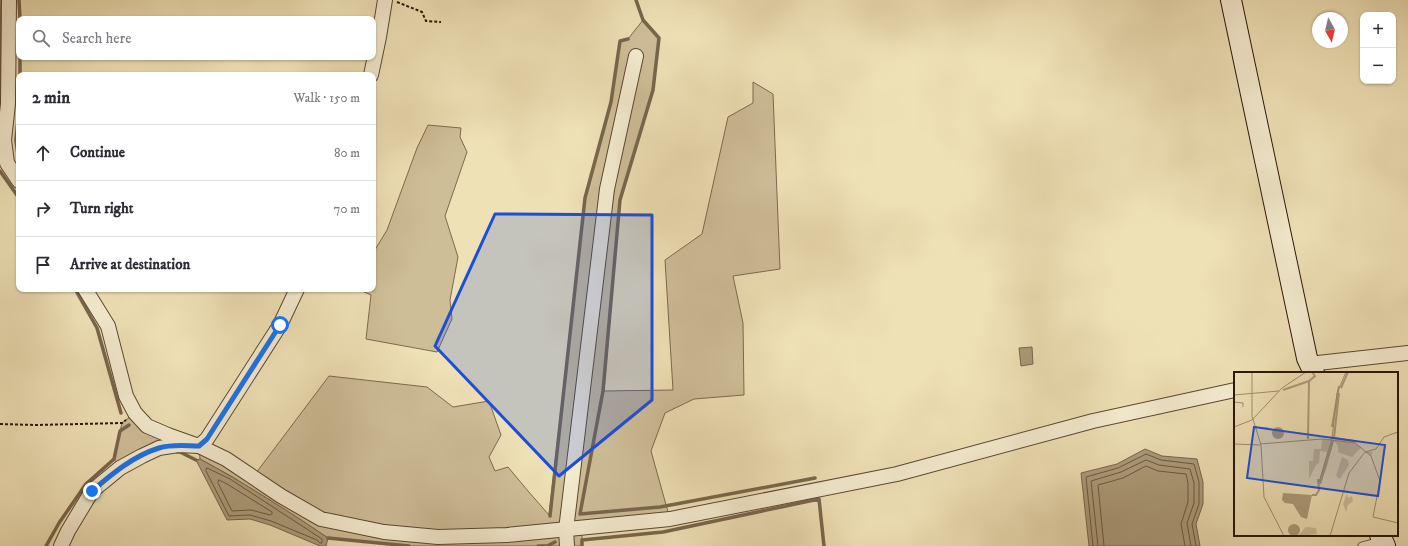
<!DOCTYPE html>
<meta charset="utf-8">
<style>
body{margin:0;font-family:"IM FELL DW Pica",serif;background:#f7f7f7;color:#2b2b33}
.controls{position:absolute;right:12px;top:12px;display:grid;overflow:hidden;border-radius:8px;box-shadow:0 1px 3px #0004}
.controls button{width:36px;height:36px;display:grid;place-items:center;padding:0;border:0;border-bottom:1px solid #e1e1e2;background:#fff;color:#2b2b33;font:20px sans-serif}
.compass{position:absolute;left:1312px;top:12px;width:36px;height:36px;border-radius:50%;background:#fff;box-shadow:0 1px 3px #0004;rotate:172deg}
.stop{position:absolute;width:12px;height:12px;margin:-9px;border:3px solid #1a73e8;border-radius:50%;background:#fff}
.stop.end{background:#1a73e8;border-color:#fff;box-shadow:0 1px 4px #0008}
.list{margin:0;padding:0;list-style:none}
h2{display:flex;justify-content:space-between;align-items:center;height:52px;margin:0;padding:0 16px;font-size:17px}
h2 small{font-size:13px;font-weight:400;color:#7c7c81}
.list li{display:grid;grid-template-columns:26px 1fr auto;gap:12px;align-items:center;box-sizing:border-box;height:56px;padding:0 16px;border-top:1px solid #e1e1e2}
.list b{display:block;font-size:15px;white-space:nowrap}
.list em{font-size:13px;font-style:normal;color:#7c7c81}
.icon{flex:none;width:22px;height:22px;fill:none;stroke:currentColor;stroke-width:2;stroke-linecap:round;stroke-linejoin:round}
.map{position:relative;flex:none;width:1408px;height:546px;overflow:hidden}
.search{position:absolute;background:#fff;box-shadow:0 1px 3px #0004;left:16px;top:16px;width:360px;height:44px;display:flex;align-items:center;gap:10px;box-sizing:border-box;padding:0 14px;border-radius:8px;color:#7c7c81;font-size:15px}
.panel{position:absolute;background:#fff;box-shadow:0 1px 3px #0004;left:16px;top:72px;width:360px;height:220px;border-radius:8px}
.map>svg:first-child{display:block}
.green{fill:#cebe98;stroke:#7c6a4e}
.water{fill:#ac9c7a;stroke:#78664b}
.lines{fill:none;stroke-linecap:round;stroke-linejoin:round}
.shore{stroke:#6b5840;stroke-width:1}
.stream{stroke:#78664b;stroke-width:3.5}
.lane-casing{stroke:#5b4831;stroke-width:9}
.street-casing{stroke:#5b4831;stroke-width:16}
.secondary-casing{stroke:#2a1505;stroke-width:22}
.path{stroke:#2a1505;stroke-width:2;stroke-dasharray:3 2;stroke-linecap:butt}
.lane{stroke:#f5ecd0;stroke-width:7}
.street{stroke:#f5ecd0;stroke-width:14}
.secondary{stroke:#f5ecd0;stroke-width:20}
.route{stroke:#1a73e8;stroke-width:5}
.marked{fill:#1d4ed8;fill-opacity:0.2;stroke:#1d4ed8;stroke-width:3;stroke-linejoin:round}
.inset-river{fill:none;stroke:#ac9c7a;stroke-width:2}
.inset-road{fill:none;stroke:#a08f6f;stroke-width:1}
.view{fill:#1d4ed8;fill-opacity:0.15;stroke:#1d4ed8;stroke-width:2}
.inset-edge{fill:none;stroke:#2a1505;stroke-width:2}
</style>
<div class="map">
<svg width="1408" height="546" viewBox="0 0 1408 546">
<rect width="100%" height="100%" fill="#efe1b6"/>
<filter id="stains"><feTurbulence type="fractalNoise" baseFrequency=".005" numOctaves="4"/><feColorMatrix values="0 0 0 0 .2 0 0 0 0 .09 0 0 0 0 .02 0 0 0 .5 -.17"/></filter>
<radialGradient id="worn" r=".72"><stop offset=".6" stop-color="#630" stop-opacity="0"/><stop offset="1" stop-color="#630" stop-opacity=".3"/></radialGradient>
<g class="green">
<path d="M643,20L659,38L653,90L620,200L604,391L673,390L665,260L702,234L728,117L753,103V82L773,94L780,269L733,276L743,323L744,395L694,399L665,413L651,451L670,519L582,528V546H409L328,538L301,520L231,476L200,459L199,446C186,446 173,445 161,448C147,451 133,461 120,468L114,459L122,423L135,413L147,426L168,435L199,446L226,459L253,477L329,376L427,387L453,407L489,401L501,435L489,457L495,471L508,467L528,491L549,515L585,198L611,102L620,41L628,39Z"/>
<path d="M428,125L461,128L460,137L467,152L445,216L458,257L450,300L452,319L437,352L366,339L371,295L358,289H373V253L387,230L417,148Z"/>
</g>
<g class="water">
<path d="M1032,347L1033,364L1021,366L1019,348Z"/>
<path d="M1145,449L1162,456L1197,459L1203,482V504L1196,524L1200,546H1089L1081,473L1117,464Z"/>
<path d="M200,459C244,483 287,510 328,538L326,546H320L270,525L250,519L227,520L196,460Z"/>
</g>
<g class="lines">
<g class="shore">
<path d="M207,468L230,479L322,539V543H320L317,540L271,521L250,515L229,516L206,471Z"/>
<path d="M219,480L227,484L272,512V514L270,515L251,510L232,511L218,483Z"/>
<path d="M1093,546L1086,477L1118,468L1146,454L1161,460L1194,464L1199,482V504L1192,524L1196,546"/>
<path d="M1098,546L1091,481L1121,472L1146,460L1159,465L1190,469L1194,483V503L1187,523L1191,546"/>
<path d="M1104,546L1098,485L1123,478L1146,466L1158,471L1186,474L1188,483V502L1181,524L1185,546"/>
</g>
<g class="stream">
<path d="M19,0L20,19"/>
<path d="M636,0L643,20L659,38L653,90L620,200L603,391L580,514L660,507L815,478"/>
<path d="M20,75V57"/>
<path d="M0,107L2,0"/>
<path d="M19,110L16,140L19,162"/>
<path d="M0,171L19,198"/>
<path d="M75,289L97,328L121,413"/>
<path d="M177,452H180L196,460"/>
<path d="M550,516L585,198L611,102L620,41L628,39"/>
<path d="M328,538L409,546"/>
<path d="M549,545L555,542"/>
<path d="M46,546L59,523L86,484L114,459L120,431L129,425"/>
<path d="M538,546H549"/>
<path d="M582,546V540L663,532L819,499L824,546"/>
</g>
<g class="lane-casing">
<path id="lane" d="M1362,546L1381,541"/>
</g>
<g class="street-casing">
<g id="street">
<path d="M9,0L8,104L4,140L7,163L19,181"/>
<path d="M371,75L379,37L385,0"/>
<path d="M85,289L108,326L126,396L135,413L147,426L168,435L199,446L226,459L281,496L321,519L384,532L438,537L507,535L670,519L897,474L1093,421L1235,390"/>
<path d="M1309,364L1408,353"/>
<path d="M61,546L68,531L92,491L120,468L142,456L159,448L178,445L199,446L207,439L280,325L297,289"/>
<path d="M567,546L566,530L607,189L636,56"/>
</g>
</g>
<g class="secondary-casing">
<g id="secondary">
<path d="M1231,0L1307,358L1314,373"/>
<path d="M1380,535L1385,546"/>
</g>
</g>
<g class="path">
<path d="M397,2L422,12L426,21L441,22"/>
<path d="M0,424L36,425L122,423L126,420"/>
</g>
<use href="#lane" class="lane"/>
<use href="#street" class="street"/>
<use href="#secondary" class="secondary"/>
</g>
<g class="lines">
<path class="route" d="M92,491C112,474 133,456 159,448C172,444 186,446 199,446L207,439L280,325"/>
</g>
<path class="marked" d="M495,214L652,215V400L559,476L435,346Z"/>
<g transform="translate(1234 372)">
<rect width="164" height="164" fill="#efe1b6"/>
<path d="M97,64L120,69L131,79L139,80L137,84L127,76L118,85L109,82L104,80V74L100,69L92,98L84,114L93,80L86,79L85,91L82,93L75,107V89H79L80,77H87L88,67H96ZM108,85L114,88L115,93L106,107L102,104ZM113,121L114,126L118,124L119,129L114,133L112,140L109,132ZM72,155L82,156L83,162L64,164Z" fill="#cebe98"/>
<path d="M38 61a6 6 0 1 1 12 0a6 6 0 1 1-12 0ZM49,121L78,123L73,147L67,145L59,132L51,131L48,128ZM54 158a6 6 0 1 1 12 0a6 6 0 1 1-12 0Z" fill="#ac9c7a"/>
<path class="inset-river" d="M107,16L114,0M49,18L75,9L81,4L78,0M105,21L100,66L120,69M98,55L105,14M74,67L75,9M86,112L99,69M78,123H82L85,118L84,107"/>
<path class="inset-road" d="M18,0V44L27,73L30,125L50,164M0,23L45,19M0,30L9,31V35M0,55L18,48L48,16L72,0M22,55L34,56M0,72L26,73M26,72L88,67L121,71L137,84L146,109L139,145L164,151M85,110L98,67L103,21L112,0M96,164L115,101L131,80L142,77L150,65L164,60"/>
<path class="view" d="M20,55L151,73L144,124L13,106Z"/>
<rect width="164" height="164" class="inset-edge"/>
</g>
<rect width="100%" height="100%" filter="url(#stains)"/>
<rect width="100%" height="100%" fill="url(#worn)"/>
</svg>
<div class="controls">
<button>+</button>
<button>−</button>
</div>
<svg class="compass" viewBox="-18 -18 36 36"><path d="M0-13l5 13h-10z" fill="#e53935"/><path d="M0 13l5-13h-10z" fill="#7c7c81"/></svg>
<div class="stop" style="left:280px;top:325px"></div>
<div class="stop end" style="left:92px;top:491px"></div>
<div class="search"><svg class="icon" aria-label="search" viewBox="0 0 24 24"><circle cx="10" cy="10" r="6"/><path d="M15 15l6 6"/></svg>Search here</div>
<section class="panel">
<h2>2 min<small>Walk · 150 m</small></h2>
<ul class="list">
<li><svg class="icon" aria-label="ahead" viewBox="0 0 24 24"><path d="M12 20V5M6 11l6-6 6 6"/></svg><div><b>Continue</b></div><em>80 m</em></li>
<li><svg class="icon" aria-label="right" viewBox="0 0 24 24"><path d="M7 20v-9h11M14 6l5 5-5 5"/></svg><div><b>Turn right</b></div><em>70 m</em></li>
<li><svg class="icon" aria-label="arrive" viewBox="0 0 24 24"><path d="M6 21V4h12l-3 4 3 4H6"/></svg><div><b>Arrive at destination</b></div></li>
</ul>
</section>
</div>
